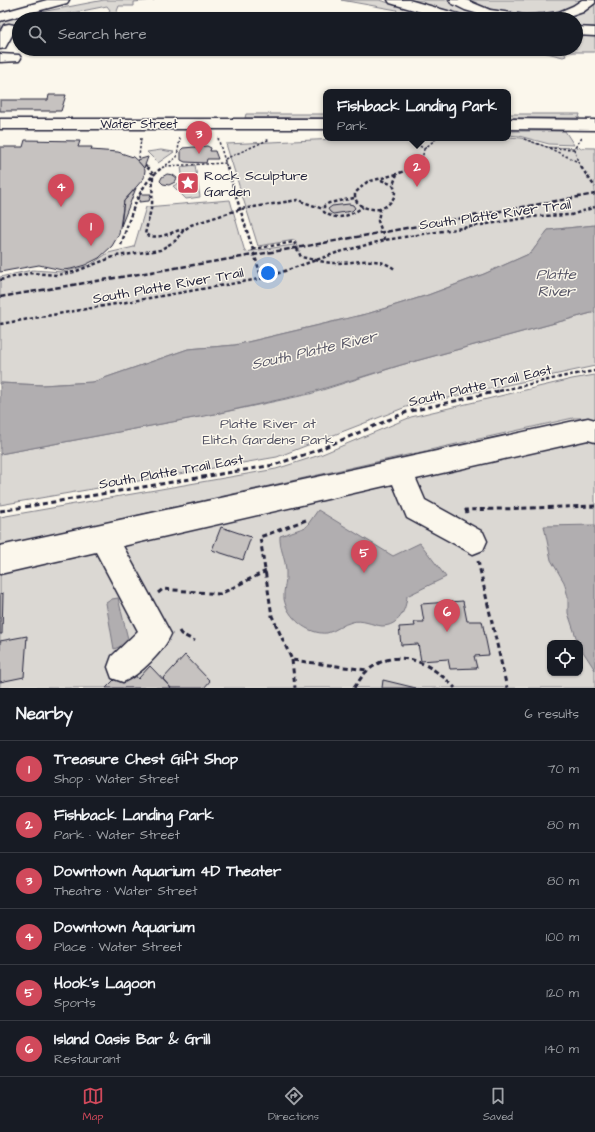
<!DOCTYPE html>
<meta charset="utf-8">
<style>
body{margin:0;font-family:"Architects Daughter",sans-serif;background:#242831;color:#f1f3f6}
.controls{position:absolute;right:12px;bottom:12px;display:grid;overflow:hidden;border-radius:8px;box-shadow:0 1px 3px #0004}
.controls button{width:36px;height:36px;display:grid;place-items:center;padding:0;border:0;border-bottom:1px solid #363941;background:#171b24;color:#f1f3f6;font:20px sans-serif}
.you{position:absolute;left:268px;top:273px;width:14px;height:14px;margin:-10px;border:3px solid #fff;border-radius:50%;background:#1a73e8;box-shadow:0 0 0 6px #1a73e833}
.badge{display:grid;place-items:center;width:26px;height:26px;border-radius:50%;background:#d1495b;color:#fff;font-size:13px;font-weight:700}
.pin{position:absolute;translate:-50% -33px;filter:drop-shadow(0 1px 2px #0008)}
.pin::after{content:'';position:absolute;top:21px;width:14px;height:12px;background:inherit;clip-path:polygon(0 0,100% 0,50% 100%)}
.popup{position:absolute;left:323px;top:89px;width:188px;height:52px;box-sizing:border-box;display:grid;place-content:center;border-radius:8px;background:#171b24;filter:drop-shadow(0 1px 3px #0005);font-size:13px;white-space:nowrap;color:#9ea1a6}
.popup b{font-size:15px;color:#f1f3f6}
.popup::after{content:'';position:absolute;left:50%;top:100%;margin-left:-8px;border:8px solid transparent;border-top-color:#171b24}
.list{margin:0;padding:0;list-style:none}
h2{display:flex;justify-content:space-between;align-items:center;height:52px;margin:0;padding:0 16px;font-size:17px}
h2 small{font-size:13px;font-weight:400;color:#9ea1a6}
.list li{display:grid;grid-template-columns:26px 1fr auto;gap:12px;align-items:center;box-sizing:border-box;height:56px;padding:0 16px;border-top:1px solid #363941}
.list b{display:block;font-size:15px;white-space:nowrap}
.list p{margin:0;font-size:13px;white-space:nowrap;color:#9ea1a6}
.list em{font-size:13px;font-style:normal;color:#9ea1a6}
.icon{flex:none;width:22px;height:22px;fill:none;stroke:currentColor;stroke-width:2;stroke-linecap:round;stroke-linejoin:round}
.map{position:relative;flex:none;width:595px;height:688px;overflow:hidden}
.search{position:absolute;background:#171b24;box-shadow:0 1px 3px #0004;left:12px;right:12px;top:12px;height:44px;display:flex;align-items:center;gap:10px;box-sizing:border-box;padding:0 14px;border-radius:22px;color:#9ea1a6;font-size:15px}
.sheet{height:388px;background:#171b24}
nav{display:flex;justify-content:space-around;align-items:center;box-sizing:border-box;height:56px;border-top:1px solid #363941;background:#171b24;font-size:11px;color:#9ea1a6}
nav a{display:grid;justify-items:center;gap:2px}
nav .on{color:#d1495b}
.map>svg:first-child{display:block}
.green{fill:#dbd8d3;stroke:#7e7d87;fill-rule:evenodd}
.water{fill:#b1aeb0;stroke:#787681}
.building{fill:#c6c2c0;stroke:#22223b}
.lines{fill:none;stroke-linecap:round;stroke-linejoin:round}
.minor-casing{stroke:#22223b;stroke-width:3}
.highway-casing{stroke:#22223b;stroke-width:3}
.path-far2{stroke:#22223b;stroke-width:1.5;stroke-dasharray:2.5 2;stroke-linecap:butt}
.path-far1{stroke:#22223b;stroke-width:2.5;stroke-dasharray:3.5 2.5;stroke-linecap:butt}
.path{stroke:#22223b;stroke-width:3;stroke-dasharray:5 3.5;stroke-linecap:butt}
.minor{fill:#fbf7ec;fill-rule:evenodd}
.highway{fill:#fbf7ec;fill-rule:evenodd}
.rail{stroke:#22223b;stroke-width:2.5;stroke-dasharray:5.5 2.5;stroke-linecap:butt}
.labels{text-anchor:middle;stroke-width:3;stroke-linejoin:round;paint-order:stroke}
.far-street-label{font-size:12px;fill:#22223b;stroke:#fbf7ec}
.poi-label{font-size:14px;fill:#22223b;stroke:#fbf7ec;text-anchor:start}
.street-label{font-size:14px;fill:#22223b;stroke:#fbf7ec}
.park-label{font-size:14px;fill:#505061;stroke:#fbf7ec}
.water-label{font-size:15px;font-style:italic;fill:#545364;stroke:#fbf7ec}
</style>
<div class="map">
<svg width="595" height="688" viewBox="0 0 595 688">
<rect width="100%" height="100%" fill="#fbf7ec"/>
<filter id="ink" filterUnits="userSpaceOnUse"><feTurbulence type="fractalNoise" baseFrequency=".025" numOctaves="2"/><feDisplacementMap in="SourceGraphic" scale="8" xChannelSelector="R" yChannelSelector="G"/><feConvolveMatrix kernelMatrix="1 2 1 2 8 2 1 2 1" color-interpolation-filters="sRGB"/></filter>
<g filter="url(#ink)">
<g class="green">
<path d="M104,0H154L134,2V6H119L114,19H107L109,17L108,14L110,10L107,6L42,19H19V24L0,29V20Z"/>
<path d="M341,0H379L445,19H424L395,14L397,10Z"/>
<path d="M411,0H449L502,19H476Z"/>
<path d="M466,0H581C553,23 497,15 466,0Z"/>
<path d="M595,3V27H576V19H564L586,11Z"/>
<path d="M576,35L595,36V52H564L566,56L563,57L531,49H576Z"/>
<path d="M246,114H326V118H245Z"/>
<path d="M508,114H580L579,118H508Z"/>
<path d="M508,131H565L574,145L549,144L519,136L508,135Z"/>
<path d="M508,137L521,138L547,147L595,148V225L548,230L531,253L484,274L428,295L370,313L235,345L188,349L93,382L42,385L0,383V277L32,270L63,272L90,265L108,253L134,247L146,207L230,200L245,252L294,245L297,251H300L295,240L258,246L226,144L359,138Z"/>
<path d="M161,150L174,152L158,163L147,152Z"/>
<path d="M195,165L200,197L186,199L173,186L183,181L181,167Z"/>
<path d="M595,312V366L406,407L277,457L0,505V454L215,414L310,394L401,365Z"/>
<path d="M595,375V421L585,418H573L0,546V517L276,469L320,455L411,417L572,379Z"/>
<path d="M595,424V688H0V550ZM550,643H580V673H550Z"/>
</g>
<g class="water">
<path d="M595,225V312L401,365L309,393L215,414L0,454V383L42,385L93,382L188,349L235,345L370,313L428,295L484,274L531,253L548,230Z"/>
<path d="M318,510L393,556L420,543L446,577L407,596C406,610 399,626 382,626C372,625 362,619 352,622C343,624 336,631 327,633C308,635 287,617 284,599C283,590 287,581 286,572C286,559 279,548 280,536L306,527Z"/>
<path d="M595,525V670L580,647V643H578L568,613V597L564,582L551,560L544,526Z"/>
<path d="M118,598L129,643L114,649L106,603L112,599Z"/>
</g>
<g class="building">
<path d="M49,95H66L61,111H0V100H48Z"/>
<path d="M25,140L80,141L78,147H92L91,150L118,152L133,157L141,164L145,170L144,178L124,201L119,234L112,246L99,258L85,265L71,269L62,270L39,265L0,272V147H23Z"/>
<path d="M207,146L211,148L210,151H215L218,159H207L206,163L185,162L181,160V150L183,148Z"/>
<path d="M148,157L144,168L137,160L141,159Z"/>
<path d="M167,174L173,175L177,178L175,182L169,185L163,184L160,181L162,177Z"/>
<path d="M136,188L121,226L124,201Z"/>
<path d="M140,194H151L149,201L139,202Z"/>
<path d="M349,204L353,205L355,208L352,211L333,214L330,212L328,209L332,206Z"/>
<path d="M221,527L251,537L243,560L212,550Z"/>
<path d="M3,593L2,634H0V594Z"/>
<path d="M463,601L467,621H482L489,655L474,656L477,668L450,669L448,659L421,661L418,644L401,645L399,627L415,626L414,622H424L421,604Z"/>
<path d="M27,636L24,677L0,682V641Z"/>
<path d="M185,655L210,681L204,688H171L163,679Z"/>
<path d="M150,666L171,688H106L117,677L121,682L132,671L138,679Z"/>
<path d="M383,680L416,688H382Z"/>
</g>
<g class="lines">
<g class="minor-casing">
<g id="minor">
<path d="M9,24L14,25L16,28L5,48L0,49V32L4,25Z"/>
<path d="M0,54L19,55L21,58L19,61L0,62Z"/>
<rect x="0" y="119" width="326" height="10"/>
<path d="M508,119L595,120V130L508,129Z"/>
<path d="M588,418L595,420V442L588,440L416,479L425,500L483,532L487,541L483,550L473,554L407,518L393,484L123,546L171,634C164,651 140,675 123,682L112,678L108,667L112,656L138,631L96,552L0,574V546Z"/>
</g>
</g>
<g class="highway-casing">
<g id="highway">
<path d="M47,0H69L67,3L0,21V13Z"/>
<path d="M388,0H409L465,16L467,19H445L390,3Z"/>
<path d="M449,0H466L490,10L525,15L544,14L559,12L573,6L582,0H595V3L583,12L563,19H496L465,10L451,3Z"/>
<path d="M576,27L595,28V36L576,35Z"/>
</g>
</g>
<g class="path-far2">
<path d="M141,138L139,157L141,159"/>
<path d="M218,138L227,168"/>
<path d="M409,138L424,149L422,160L413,168"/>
<path d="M582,138L574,149L578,162L582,168"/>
<path d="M524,139L547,147L578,162"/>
<path d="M549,148L574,149"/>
<path d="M424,149L437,138"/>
<path d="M225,159L270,139"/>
<path d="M145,165L148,168"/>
<path d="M165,166L226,163"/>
<path d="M162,168L177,157L180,138"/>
</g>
<g class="path-far1">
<path d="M147,167L153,174L152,205L145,234C159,241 170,232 184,229"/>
<path d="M227,167L262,279"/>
<path d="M581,167L595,187"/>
<path d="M381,180L393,185"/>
<path d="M354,198L329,203L324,206V212C337,222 351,215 363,207"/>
<path d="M380,209C368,210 354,207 355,193L367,182L397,174"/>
<path d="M385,240L378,221L380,209C390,205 399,196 393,185L397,174L415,167"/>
<path d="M121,245C131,216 137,185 163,167"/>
<path d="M253,249L294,242L301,257C311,259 322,262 332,263C355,264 377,254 396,270"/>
<path d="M0,280L31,273L57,275L74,272L116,256L160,250L175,241L183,231L191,225L241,209L298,200L323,209"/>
<path d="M0,324L265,278L336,253L385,240L539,216L571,215L595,207"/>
<path d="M499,391L570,375L595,371"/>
</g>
<g class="path">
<path d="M0,511L274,465L318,450L407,412L503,390"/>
<path d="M467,513L466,510L595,506"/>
<path d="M306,520L260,537L272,616L292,660L367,670"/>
<path d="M478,561L507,688"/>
<path d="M158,593L163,589L220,594L266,571"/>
<path d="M179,631L181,634L195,641"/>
<path d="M292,660L295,688"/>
<path d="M354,688C358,683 361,677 365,673C396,644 430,662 455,688"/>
</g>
<use href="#minor" class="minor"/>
<use href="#highway" class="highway"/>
<path class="rail" d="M0,297L296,248L595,194"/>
</g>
</g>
<defs>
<g id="sight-square" transform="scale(1.15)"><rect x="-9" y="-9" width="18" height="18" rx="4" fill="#d1495b" stroke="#fbf7ec"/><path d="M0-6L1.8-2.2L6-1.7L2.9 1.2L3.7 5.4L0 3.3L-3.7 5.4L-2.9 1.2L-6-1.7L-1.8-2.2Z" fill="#fff"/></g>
</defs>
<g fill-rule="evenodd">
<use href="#sight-square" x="188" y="183"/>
</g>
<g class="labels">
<g class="far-street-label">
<text x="139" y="128">Water Street</text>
</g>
<g class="poi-label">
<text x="204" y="180">Rock Sculpture<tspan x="204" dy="16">Garden</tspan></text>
</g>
<g class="street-label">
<text transform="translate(495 214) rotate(-8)" y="5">South Platte River Trail</text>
<text transform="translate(168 285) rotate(-10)" y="5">South Platte River Trail</text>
<text transform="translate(480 385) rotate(-13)" y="5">South Platte Trail East</text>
<text transform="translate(171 471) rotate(-10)" y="5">South Platte Trail East</text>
</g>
<g class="park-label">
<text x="268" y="428">Platte River at<tspan x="268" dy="16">Elitch Gardens Park</tspan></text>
</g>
<g class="water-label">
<text x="556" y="279">Platte<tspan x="556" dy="17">River</tspan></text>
<text transform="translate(314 350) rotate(-13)" y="5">South Platte River</text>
</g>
</g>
</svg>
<div class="controls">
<button><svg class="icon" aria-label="locate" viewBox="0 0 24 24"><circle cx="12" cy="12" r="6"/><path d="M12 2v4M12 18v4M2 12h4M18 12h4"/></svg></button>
</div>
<div class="you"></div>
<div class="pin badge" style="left:91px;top:246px">1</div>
<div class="pin badge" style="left:417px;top:187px">2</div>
<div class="popup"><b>Fishback Landing Park</b>Park</div>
<div class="pin badge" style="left:199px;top:154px">3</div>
<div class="pin badge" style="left:61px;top:207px">4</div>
<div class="pin badge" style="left:364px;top:573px">5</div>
<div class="pin badge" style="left:447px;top:632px">6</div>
<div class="search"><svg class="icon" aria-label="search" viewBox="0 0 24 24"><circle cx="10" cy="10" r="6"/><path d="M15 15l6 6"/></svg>Search here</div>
</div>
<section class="sheet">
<h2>Nearby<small>6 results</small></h2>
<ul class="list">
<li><span class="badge">1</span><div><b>Treasure Chest Gift Shop</b><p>Shop · Water Street</p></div><em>70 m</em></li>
<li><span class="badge">2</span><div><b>Fishback Landing Park</b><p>Park · Water Street</p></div><em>80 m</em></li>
<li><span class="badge">3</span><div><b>Downtown Aquarium 4D Theater</b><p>Theatre · Water Street</p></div><em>80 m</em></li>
<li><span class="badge">4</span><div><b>Downtown Aquarium</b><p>Place · Water Street</p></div><em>100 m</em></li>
<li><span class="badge">5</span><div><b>Hook's Lagoon</b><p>Sports</p></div><em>120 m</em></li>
<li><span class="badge">6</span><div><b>Island Oasis Bar &amp; Grill</b><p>Restaurant</p></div><em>140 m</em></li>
</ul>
</section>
<nav>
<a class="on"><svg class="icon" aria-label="map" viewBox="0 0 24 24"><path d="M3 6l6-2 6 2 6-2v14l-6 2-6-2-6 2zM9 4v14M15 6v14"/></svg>Map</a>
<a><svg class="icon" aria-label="directions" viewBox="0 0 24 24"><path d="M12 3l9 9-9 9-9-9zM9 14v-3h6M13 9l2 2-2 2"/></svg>Directions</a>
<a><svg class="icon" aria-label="saved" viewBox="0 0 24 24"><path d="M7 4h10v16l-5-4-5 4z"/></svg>Saved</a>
</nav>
